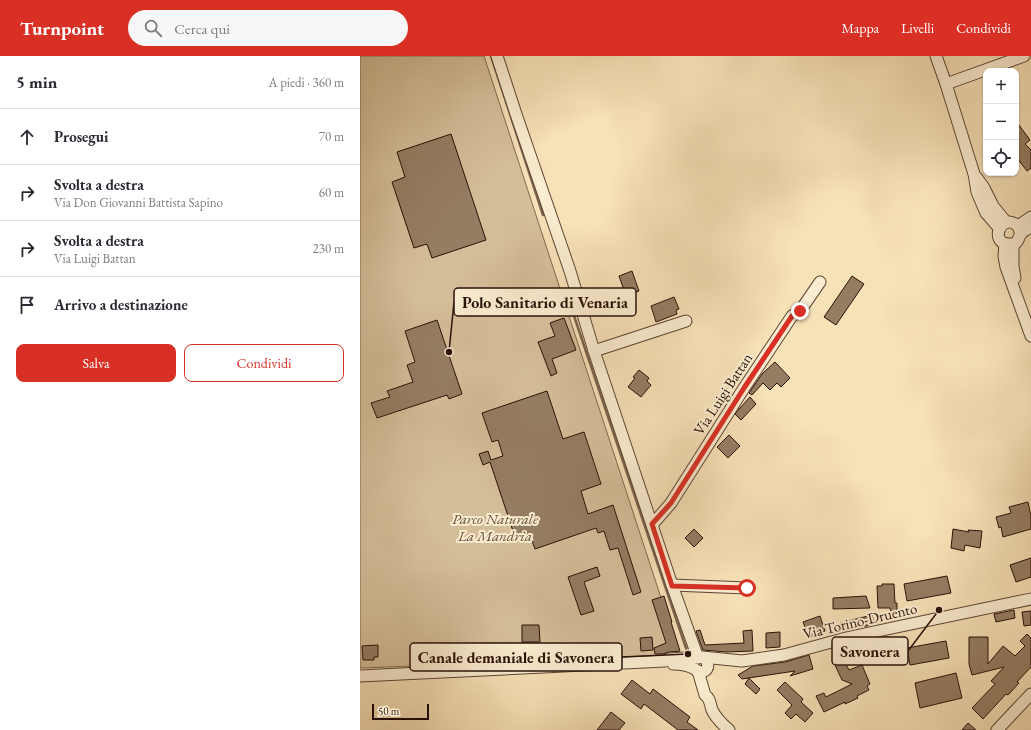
<!DOCTYPE html>
<html lang="it">
<meta charset="utf-8">
<style>
body{margin:0;font-family:"EB Garamond",serif;background:#f7f7f7;color:#2b2b33}
.controls{position:absolute;right:12px;top:12px;display:grid;overflow:hidden;border-radius:8px;box-shadow:0 1px 3px #0004}
.controls button{width:36px;height:36px;display:grid;place-items:center;padding:0;border:0;border-bottom:1px solid #e1e1e2;background:#fff;color:#2b2b33;font:20px sans-serif}
.scale{position:absolute;left:12px;bottom:10px;width:57px;box-sizing:border-box;padding-left:4px;border:2px solid #2a1108;border-top:0;font-size:11px;line-height:14px;white-space:nowrap;color:#2a1108;-webkit-text-stroke:3px #faecd0;paint-order:stroke}
.stop{position:absolute;width:12px;height:12px;margin:-9px;border:3px solid #d93025;border-radius:50%;background:#fff}
.stop.end{background:#d93025;border-color:#fff;box-shadow:0 1px 4px #0008}
.list{margin:0;padding:0;list-style:none}
h2{display:flex;justify-content:space-between;align-items:center;height:52px;margin:0;padding:0 16px;font-size:17px}
h2 small{font-size:13px;font-weight:400;color:#7c7c81}
.list li{display:grid;grid-template-columns:26px 1fr auto;gap:12px;align-items:center;box-sizing:border-box;height:56px;padding:0 16px;border-top:1px solid #e1e1e2}
.list b{display:block;font-size:15px;white-space:nowrap}
.list p{margin:0;font-size:13px;white-space:nowrap;color:#7c7c81}
.list em{font-size:13px;font-style:normal;color:#7c7c81}
.actions{display:flex;gap:8px;padding:12px 16px}
.actions a{flex:1;padding:9px 0;border:1px solid #d93025;border-radius:8px;text-align:center;font-size:14px;color:#d93025}
.actions .main{background:#d93025;color:#fff}
.icon{flex:none;width:22px;height:22px;fill:none;stroke:currentColor;stroke-width:2;stroke-linecap:round;stroke-linejoin:round}
.map{position:relative;flex:none;width:671px;height:674px;overflow:hidden}
header{display:flex;align-items:center;gap:24px;box-sizing:border-box;height:56px;padding:0 20px;background:#d93025;color:#fff}
header strong{font-size:19px}
nav{display:flex;gap:22px;margin-inline-start:auto;font-size:14px}
.search{width:280px;height:36px;background:#f7f7f7;display:flex;align-items:center;gap:10px;box-sizing:border-box;padding:0 14px;border-radius:22px;color:#7c7c81;font-size:15px}
main{display:flex}
aside{flex:1;background:#fff}
.map>svg:first-child{display:block}
.green{fill:#d4be99;stroke:#7f6850}
.lines{fill:none;stroke-linecap:round;stroke-linejoin:round}
.stream{stroke:#7b634e;stroke-width:2.5}
.building{fill:#957d63;stroke:#2a1108}
.minor-casing{stroke:#5d4534;stroke-width:13}
.minor{stroke:#faecd0;stroke-width:11}
.route{stroke:#d93025;stroke-width:5}
.labels{text-anchor:middle;stroke-width:4;stroke-linejoin:round;paint-order:stroke}
.street-label{font-size:15px;fill:#2a1108;stroke:#faecd0}
.park-label{font-size:15px;font-style:italic;fill:#664e3b;stroke:#faecd0}
.leader{fill:none;stroke:#2a1108;stroke-width:1.5}
.callout-dot{fill:#2a1108;stroke:#faecd0;stroke-width:1.5}
.callout{fill:#faecd0;stroke:#2a1108;stroke-width:1.5}
.callout-label{font-size:16px;text-anchor:middle;font-weight:bold;fill:#2a1108}
</style>
<header>
<strong>Turnpoint</strong>
<div class="search"><svg class="icon" aria-label="search" viewBox="0 0 24 24"><circle cx="10" cy="10" r="6"/><path d="M15 15l6 6"/></svg>Cerca qui</div>
<nav><a>Mappa</a><a>Livelli</a><a>Condividi</a></nav>
</header>
<main>
<aside>
<h2>5 min<small>A piedi · 360 m</small></h2>
<ul class="list">
<li><svg class="icon" aria-label="ahead" viewBox="0 0 24 24"><path d="M12 20V5M6 11l6-6 6 6"/></svg><div><b>Prosegui</b></div><em>70 m</em></li>
<li><svg class="icon" aria-label="right" viewBox="0 0 24 24"><path d="M7 20v-9h11M14 6l5 5-5 5"/></svg><div><b>Svolta a destra</b><p>Via Don Giovanni Battista Sapino</p></div><em>60 m</em></li>
<li><svg class="icon" aria-label="right" viewBox="0 0 24 24"><path d="M7 20v-9h11M14 6l5 5-5 5"/></svg><div><b>Svolta a destra</b><p>Via Luigi Battan</p></div><em>230 m</em></li>
<li><svg class="icon" aria-label="arrive" viewBox="0 0 24 24"><path d="M6 21V4h12l-3 4 3 4H6"/></svg><div><b>Arrivo a destinazione</b></div></li>
</ul>
<div class="actions"><a class="main">Salva</a><a>Condividi</a></div>
</aside>
<div class="map">
<svg width="671" height="674" viewBox="0 0 671 674">
<rect width="100%" height="100%" fill="#f7e1b7"/>
<filter id="stains"><feTurbulence type="fractalNoise" baseFrequency=".005" numOctaves="4"/><feColorMatrix values="0 0 0 0 .2 0 0 0 0 .09 0 0 0 0 .02 0 0 0 .5 -.17"/></filter>
<radialGradient id="worn" r=".72"><stop offset=".6" stop-color="#630" stop-opacity="0"/><stop offset="1" stop-color="#630" stop-opacity=".3"/></radialGradient>
<path class="green" d="M0,0H124L320,600L0,612Z"/>
<g class="lines">
<g class="stream">
<path d="M131,0L183,159"/>
<path d="M209,245L328,598"/>
</g>
</g>
<g class="building">
<path d="M656,65L670,84L665,88L671,94V112L667,115L656,101Z"/>
<path d="M91,78L126,184L72,202L67,188L54,192L32,126L45,121L37,96Z"/>
<path d="M272,215L279,235L266,240L259,220Z"/>
<path d="M492,220L504,228L476,269L464,261Z"/>
<path d="M314,241L319,253L316,254L317,258L296,266L291,250Z"/>
<path d="M204,262L216,294L192,303L197,317L191,320L178,286L195,280L190,267Z"/>
<path d="M77,264L102,338L89,343L87,339L17,362L11,347L30,341L27,335L53,326L47,309L55,306L45,275Z"/>
<path d="M415,306L430,322L421,331L417,327L410,334L403,327L392,339L389,337L402,318Z"/>
<path d="M279,314L289,322L287,325L291,329L281,341L268,331L275,322L273,321Z"/>
<path d="M187,335L203,383L224,376L241,428L221,435L228,458L253,449L281,536L273,539L258,492L250,494L244,475L238,477L236,472L175,493L170,479L156,484L130,406L123,409L119,398L128,395L131,404L143,400L138,384L132,386L122,357Z"/>
<path d="M390,341L396,348L381,364L375,358L380,352Z"/>
<path d="M369,379L380,390L368,402L357,391Z"/>
<path d="M668,446L671,461V473L643,481L641,471L639,472L636,461L651,457L649,451Z"/>
<path d="M334,473L343,482L334,491L325,482Z"/>
<path d="M593,473L609,476L608,474L622,475L620,492L605,489L604,495L591,492Z"/>
<path d="M671,502V521L656,526L650,509Z"/>
<path d="M237,511L240,520L224,526L234,555L221,559L208,521Z"/>
<path d="M587,520L591,537L547,545L544,528Z"/>
<path d="M522,528H534L535,547H537V558H531L530,552H518L517,530H522Z"/>
<path d="M304,540L312,566H311L320,595L309,596L303,598H295L294,592L306,587L292,544Z"/>
<path d="M506,540L510,552L473,553V542Z"/>
<path d="M654,554L655,562L636,566L634,558Z"/>
<path d="M671,555V569L664,570L662,556Z"/>
<path d="M512,559L514,568L483,576L480,567Z"/>
<path d="M460,560L465,575L449,581L443,566Z"/>
<path d="M162,569H179L180,586H162Z"/>
<path d="M340,574L345,589L384,587L383,575L392,574L393,595L366,596L343,594L336,575Z"/>
<path d="M420,576V591L406,592V577Z"/>
<path d="M667,578L671,582V611L657,626L659,627L648,639L646,638L623,663L612,652L635,628L631,625L644,611L612,619L609,608V581H628V608L643,590L655,600L665,590L660,585Z"/>
<path d="M292,581L293,594L281,595L280,582Z"/>
<path d="M586,585L589,602L550,609L547,592Z"/>
<path d="M18,589V601H14V604H3L2,590Z"/>
<path d="M449,599L453,613L430,620L435,615L382,623L378,619L393,610L425,606Z"/>
<path d="M483,603L489,614L502,609L510,628L507,630L509,634L497,640L498,642L485,648V646L464,656L456,640L464,637L466,641L492,628L482,624L474,607Z"/>
<path d="M596,617L602,642L560,652L555,627Z"/>
<path d="M389,622L400,633L396,638L385,628Z"/>
<path d="M272,624L290,638L293,633L330,661L327,666L338,674H318L284,648L281,653L261,638Z"/>
<path d="M425,626L443,643L441,646L453,657L445,666L436,658L431,663L425,657L432,649L417,634Z"/>
<path d="M251,656L265,667L259,674H237Z"/>
<path d="M608,667L616,674H602Z"/>
</g>
<g class="lines">
<g class="minor-casing">
<g id="minor">
<path d="M137,0L156,58L210,215L234,295L312,529L338,602"/>
<path d="M576,0L586,28L614,118L617,136L626,157L639,172"/>
<path d="M586,28L664,0"/>
<path d="M617,122L624,132L633,150L646,166"/>
<path d="M658,170L671,161"/>
<path d="M661,178L658,170C641,155 629,187 648,188C649,188 653,188 654,188C659,186 658,181 661,178C663,175 668,173 671,171"/>
<path d="M645,188L644,200L646,211L671,280"/>
<path d="M653,188V210L655,222"/>
<path d="M234,295L326,265"/>
<path d="M292,469L311,447L384,332L432,260L440,255L460,226"/>
<path d="M312,529L387,532"/>
<path d="M313,608C320,608 328,609 335,613C338,615 336,616 340,616C349,616 350,607 344,602"/>
<path d="M338,615L345,639C350,642 350,648 352,654C356,662 362,668 369,674"/>
<path d="M0,620L305,605L309,603L342,601L382,605L424,599L486,582L532,572L671,543"/>
<path d="M637,674L671,638"/>
</g>
</g>
<use href="#minor" class="minor"/>
</g>
<g class="lines">
<path class="route" d="M387,532L312,530L292,468L311,447L384,332L432,260L440,255"/>
</g>
<g class="labels">
<g class="street-label">
<text transform="translate(363 338) rotate(-57)" y="5">Via Luigi Battan</text>
<text transform="translate(500 565) rotate(-13)" y="5">Via Torino-Druento</text>
</g>
<g class="park-label">
<text x="135" y="468">Parco Naturale<tspan x="135" dy="17">La Mandria</tspan></text>
</g>
</g>
<path class="leader" d="M89 296L94 246M579 554L548 595M328 598L262 601"/>
<g class="callout-dot">
<circle cx="89" cy="296" r="4"/>
<circle cx="579" cy="554" r="4"/>
<circle cx="328" cy="598" r="4"/>
</g>
<g class="callout">
<rect x="94" y="232" width="182" height="28" rx="4"/>
<rect x="472" y="581" width="76" height="28" rx="4"/>
<rect x="50" y="587" width="212" height="28" rx="4"/>
</g>
<g class="callout-label">
<text x="185" y="252">Polo Sanitario di Venaria</text>
<text x="510" y="601">Savonera</text>
<text x="156" y="607">Canale demaniale di Savonera</text>
</g>
<rect width="100%" height="100%" filter="url(#stains)"/>
<rect width="100%" height="100%" fill="url(#worn)"/>
</svg>
<div class="controls">
<button>+</button>
<button>−</button>
<button><svg class="icon" aria-label="locate" viewBox="0 0 24 24"><circle cx="12" cy="12" r="6"/><path d="M12 2v4M12 18v4M2 12h4M18 12h4"/></svg></button>
</div>
<div class="scale">50 m</div>
<div class="stop" style="left:387px;top:532px"></div>
<div class="stop end" style="left:440px;top:255px"></div>
</div>
</main>
